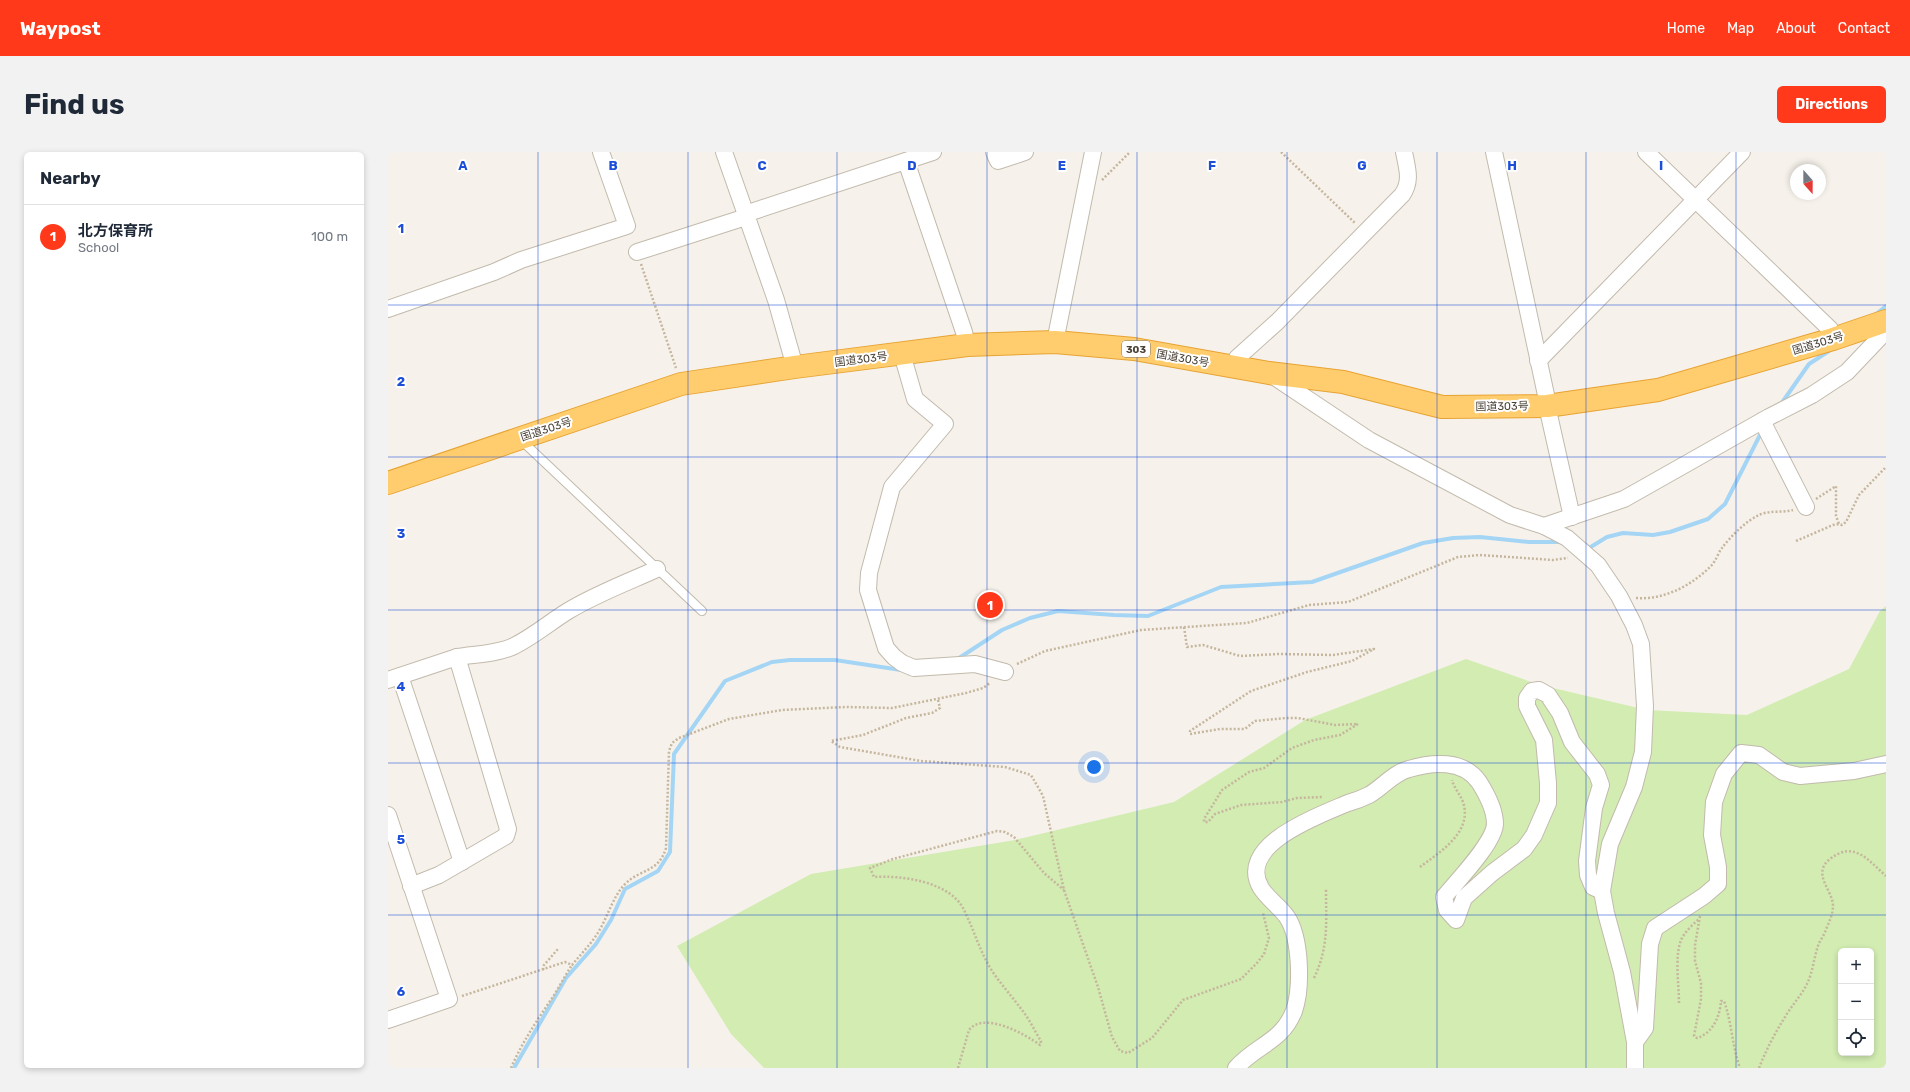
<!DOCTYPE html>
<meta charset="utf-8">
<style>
body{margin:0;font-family:Rubik,"Noto Sans JP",sans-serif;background:#f2f2f3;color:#1f2937}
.controls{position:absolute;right:12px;bottom:12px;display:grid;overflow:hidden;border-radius:6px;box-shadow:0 2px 6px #0003}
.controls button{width:36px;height:36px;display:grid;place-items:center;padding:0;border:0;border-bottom:1px solid #e0e1e3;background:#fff;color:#1f2937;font:20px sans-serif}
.compass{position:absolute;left:1402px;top:12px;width:36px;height:36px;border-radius:50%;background:#fff;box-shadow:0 2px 6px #0003;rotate:159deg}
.you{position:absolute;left:706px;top:615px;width:14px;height:14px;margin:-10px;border:3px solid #fff;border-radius:50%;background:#1a73e8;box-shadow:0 0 0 6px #1a73e833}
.badge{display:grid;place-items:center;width:26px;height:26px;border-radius:50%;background:#ff3919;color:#fff;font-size:13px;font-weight:700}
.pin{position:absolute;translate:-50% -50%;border:2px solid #fff;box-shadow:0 1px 4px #0006}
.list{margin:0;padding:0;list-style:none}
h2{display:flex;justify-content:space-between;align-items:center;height:52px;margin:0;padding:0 16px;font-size:17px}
h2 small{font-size:13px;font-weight:400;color:#747a83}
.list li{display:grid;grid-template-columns:26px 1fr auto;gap:12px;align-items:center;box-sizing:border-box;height:64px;padding:0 16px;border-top:1px solid #e0e1e3}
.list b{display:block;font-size:15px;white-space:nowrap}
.list p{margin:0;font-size:13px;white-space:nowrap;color:#747a83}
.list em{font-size:13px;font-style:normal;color:#747a83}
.icon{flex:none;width:22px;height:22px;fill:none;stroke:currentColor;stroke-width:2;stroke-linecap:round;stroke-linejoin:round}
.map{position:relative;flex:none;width:1498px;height:916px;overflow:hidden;border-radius:6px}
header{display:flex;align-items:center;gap:24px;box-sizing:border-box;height:56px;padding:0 20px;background:#ff3919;color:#fff}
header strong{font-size:19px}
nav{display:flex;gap:22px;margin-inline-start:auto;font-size:14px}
.intro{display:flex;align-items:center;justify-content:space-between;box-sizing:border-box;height:96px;padding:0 24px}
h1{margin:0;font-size:28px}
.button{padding:10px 18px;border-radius:6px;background:#ff3919;color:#fff;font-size:14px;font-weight:700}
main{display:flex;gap:24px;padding:0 24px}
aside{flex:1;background:#fff;border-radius:6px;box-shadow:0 2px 6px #0003}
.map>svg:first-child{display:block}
.green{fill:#d2ecb2;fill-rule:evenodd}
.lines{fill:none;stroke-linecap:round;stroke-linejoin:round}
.stream{stroke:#a5d5f5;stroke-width:4}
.lane-casing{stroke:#c2baac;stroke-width:10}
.street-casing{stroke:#c2baac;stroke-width:18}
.highway-casing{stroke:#e7a334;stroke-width:24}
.path{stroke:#c5b69d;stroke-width:2.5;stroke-dasharray:2 2;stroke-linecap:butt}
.lane{stroke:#fff;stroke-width:8}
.street{stroke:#fff;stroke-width:16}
.highway{stroke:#ffcd6d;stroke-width:22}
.grid{fill:none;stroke:#1d4ed8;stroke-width:1;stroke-opacity:0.55}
.labels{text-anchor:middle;stroke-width:4;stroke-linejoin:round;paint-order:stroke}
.shield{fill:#fff;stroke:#817b74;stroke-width:1}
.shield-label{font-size:10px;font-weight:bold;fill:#4b4338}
.street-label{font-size:11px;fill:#4b4338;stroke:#fff}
.grid-label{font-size:13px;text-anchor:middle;font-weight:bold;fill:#1d4ed8;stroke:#fff;stroke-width:4;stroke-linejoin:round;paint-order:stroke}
</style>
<header>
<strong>Waypost</strong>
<nav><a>Home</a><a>Map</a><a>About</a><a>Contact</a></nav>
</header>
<div class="intro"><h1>Find us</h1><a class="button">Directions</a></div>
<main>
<aside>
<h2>Nearby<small></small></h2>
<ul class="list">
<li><span class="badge">1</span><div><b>北方保育所</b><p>School</p></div><em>100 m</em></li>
</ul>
</aside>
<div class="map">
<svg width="1498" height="916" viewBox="0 0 1498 916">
<rect width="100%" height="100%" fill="#f6f2eb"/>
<path class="green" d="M1498,454V916H376L343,882L289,794L423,722L627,688L786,650L917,568L1078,507L1152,533L1259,558L1359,563L1461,517L1492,459ZM1453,799H1483V901H1453Z"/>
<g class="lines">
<g class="stream">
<path d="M1487,163L1498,154"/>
<path d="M1393,252L1421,212L1441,199"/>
<path d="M1198,393L1201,396L1219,385L1235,381L1265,383L1282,380L1320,367L1337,352L1374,279"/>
<path d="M568,508L614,478L642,466L670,459L726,463L760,464L833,435L924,430L1035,391L1065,386L1092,385L1141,390H1174"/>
<path d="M126,916L178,826L208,792L223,768L237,737L270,719L282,700L286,602L337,529L384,510L402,508H447L513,518"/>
</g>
<g class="lane-casing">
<path id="lane" d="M133,288L314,459"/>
</g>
<g class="street-casing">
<g id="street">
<path d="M336,0L388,148L407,215"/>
<path d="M606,0L610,9L637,0"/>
<path d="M1106,0L1158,243L1159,254L1184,365"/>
<path d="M1258,0L1442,177L1445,187"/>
<path d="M518,9L576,180L579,193"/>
<path d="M357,62L545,0"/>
<path d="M249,100L358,65"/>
<path d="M0,157L106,120L133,108L239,74L213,0"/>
<path d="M667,190L705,0"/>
<path d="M514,202L527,247L557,272L504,335L481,421L480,438L498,496L506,505L514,511L526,516L587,512L617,520"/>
<path d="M1150,209L1354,0"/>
<path d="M847,215L849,206L889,170L1014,43C1024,29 1019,16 1016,0"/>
<path d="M882,222L981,288L1122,363L1156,374L1179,386L1210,413L1231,444L1246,473L1253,492L1257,554L1255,600L1246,635L1222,692L1214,739L1218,761L1234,820L1247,890V916"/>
<path d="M1374,269L1418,355"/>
<path d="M1156,374L1236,347L1381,265L1424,243L1459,220L1498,179"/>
<path d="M69,505C88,502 109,502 126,494C146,484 162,470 180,459C208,442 240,430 269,417"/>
<path d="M12,524L74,710"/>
<path d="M0,528L69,505L120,677L118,684L51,723L23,734"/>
<path d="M0,663L61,847L0,868"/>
<path d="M1247,890L1257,876L1262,792L1267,776L1316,744L1330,732V715L1324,683L1326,650L1336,622L1353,601L1371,603L1395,620L1412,624L1466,619L1498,612"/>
<path d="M848,916C868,893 894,890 906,859C914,836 913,786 899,765C892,755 880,747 873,736C847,693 932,663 960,651C967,649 975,646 981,643C995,635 1005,621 1021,617C1044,610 1075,607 1091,630C1098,641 1107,658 1107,672C1106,691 1069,729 1056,745L1059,758L1068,768L1076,746L1104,721L1136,697L1146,683L1160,651V631L1156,588L1139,554V546L1144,539L1151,538L1160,543L1172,561L1184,590L1209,622L1213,633L1206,656L1199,709L1200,723L1205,735L1214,739"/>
</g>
</g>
<g class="highway-casing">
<path id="highway" d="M0,331L293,232L407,215L579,193L667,190L746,197L881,221L955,230L1054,255L1159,254L1270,238L1445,187L1498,169"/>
</g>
<g class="path">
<path d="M893,0L967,71"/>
<path d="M714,28L742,0"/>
<path d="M253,112L288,216"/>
<path d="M1428,347L1448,334V364L1451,372L1454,373L1458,370L1471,343L1498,315"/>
<path d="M1408,389L1445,373L1451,372"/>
<path d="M1248,446C1276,448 1303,434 1323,414C1328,409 1330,401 1334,396C1343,384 1358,369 1371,363C1381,358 1394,361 1405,358"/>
<path d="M796,475L799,495L815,493L852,504L891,502L945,503L986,497L964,509L919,520L863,539L802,579V582L832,577H857L867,569L898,566H910L947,573L970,572L952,583L926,588L904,596L876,616L861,620L834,638L816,667V670H820L827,662L853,653L894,650L909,646L934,645"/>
<path d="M629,512L657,499L753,478L859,471L921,453L960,450L1070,405L1092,403L1165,408L1180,406"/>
<path d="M550,548L552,556L544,561L518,566L475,583L443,589L452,595L533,609L617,615L643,623L655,644L676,738L710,835L724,885L732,899L740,901L764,886L795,848L853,827L869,811L876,802L881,786L875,761"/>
<path d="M1032,715C1052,700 1085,680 1075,650C1072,642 1066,636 1064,628"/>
<path d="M1312,764L1307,793V809L1313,831V847L1306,884L1309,886C1325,881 1332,864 1333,849H1336C1344,871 1344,894 1352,916"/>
<path d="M155,818L156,813L170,797"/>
<path d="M926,826C941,795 938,770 938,737"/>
<path d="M74,844L177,810L184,813C193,802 204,791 211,779C220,764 225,744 238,731C253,717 271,720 278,696L281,599L284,591L291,586L341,567L394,558L458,555L504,556L578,541L595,536L602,531"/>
<path d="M1291,851C1291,833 1286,802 1294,786C1298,779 1305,772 1311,767"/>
<path d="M123,916C133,893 146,873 160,852C169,840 176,825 184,813"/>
<path d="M570,916L581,878C596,859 637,882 652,893L653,889C648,881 644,873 639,865C628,849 615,835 604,819C592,800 586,778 576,758C563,730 514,723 486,725L482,716L505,707L609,679L617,680L626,685L656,721L676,738"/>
<path d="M1371,916C1378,898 1387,881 1397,865C1404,853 1413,844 1419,832C1425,820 1426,804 1431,791C1434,786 1437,781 1439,775C1442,768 1445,761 1445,754C1445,738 1423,722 1442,707C1466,688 1480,708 1498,724"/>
</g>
<use href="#lane" class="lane"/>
<use href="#street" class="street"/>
<use href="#highway" class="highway"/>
</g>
<path class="grid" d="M150,0V916M300,0V916M449,0V916M599,0V916M749,0V916M899,0V916M1049,0V916M1198,0V916M1348,0V916M0,153H1498M0,305H1498M0,458H1498M0,611H1498M0,763H1498"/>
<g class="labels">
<rect class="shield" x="734" y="189" width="28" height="16" rx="3"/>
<g class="shield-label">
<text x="748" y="201">303</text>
</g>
<g class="street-label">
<text transform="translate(1430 191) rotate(-17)" y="4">国道303号</text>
<text transform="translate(795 206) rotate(10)" y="4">国道303号</text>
<text transform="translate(473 207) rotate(-7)" y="4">国道303号</text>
<text transform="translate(1114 254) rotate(-1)" y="4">国道303号</text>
<text transform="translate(158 277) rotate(-18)" y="4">国道303号</text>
</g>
</g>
<g class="grid-label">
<text x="75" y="18">A</text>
<text x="225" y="18">B</text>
<text x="374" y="18">C</text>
<text x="524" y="18">D</text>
<text x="674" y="18">E</text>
<text x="824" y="18">F</text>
<text x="974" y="18">G</text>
<text x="1124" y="18">H</text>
<text x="1273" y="18">I</text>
<text x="13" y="81">1</text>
<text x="13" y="234">2</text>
<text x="13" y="386">3</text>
<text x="13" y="539">4</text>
<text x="13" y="692">5</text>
<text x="13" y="844">6</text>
</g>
</svg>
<div class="controls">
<button>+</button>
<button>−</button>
<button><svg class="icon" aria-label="locate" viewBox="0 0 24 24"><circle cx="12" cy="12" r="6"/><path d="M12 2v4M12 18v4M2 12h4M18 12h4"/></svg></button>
</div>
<svg class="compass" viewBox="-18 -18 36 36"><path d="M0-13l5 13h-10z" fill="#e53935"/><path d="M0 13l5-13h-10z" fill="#747a83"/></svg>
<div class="you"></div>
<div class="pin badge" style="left:602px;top:453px">1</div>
</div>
</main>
